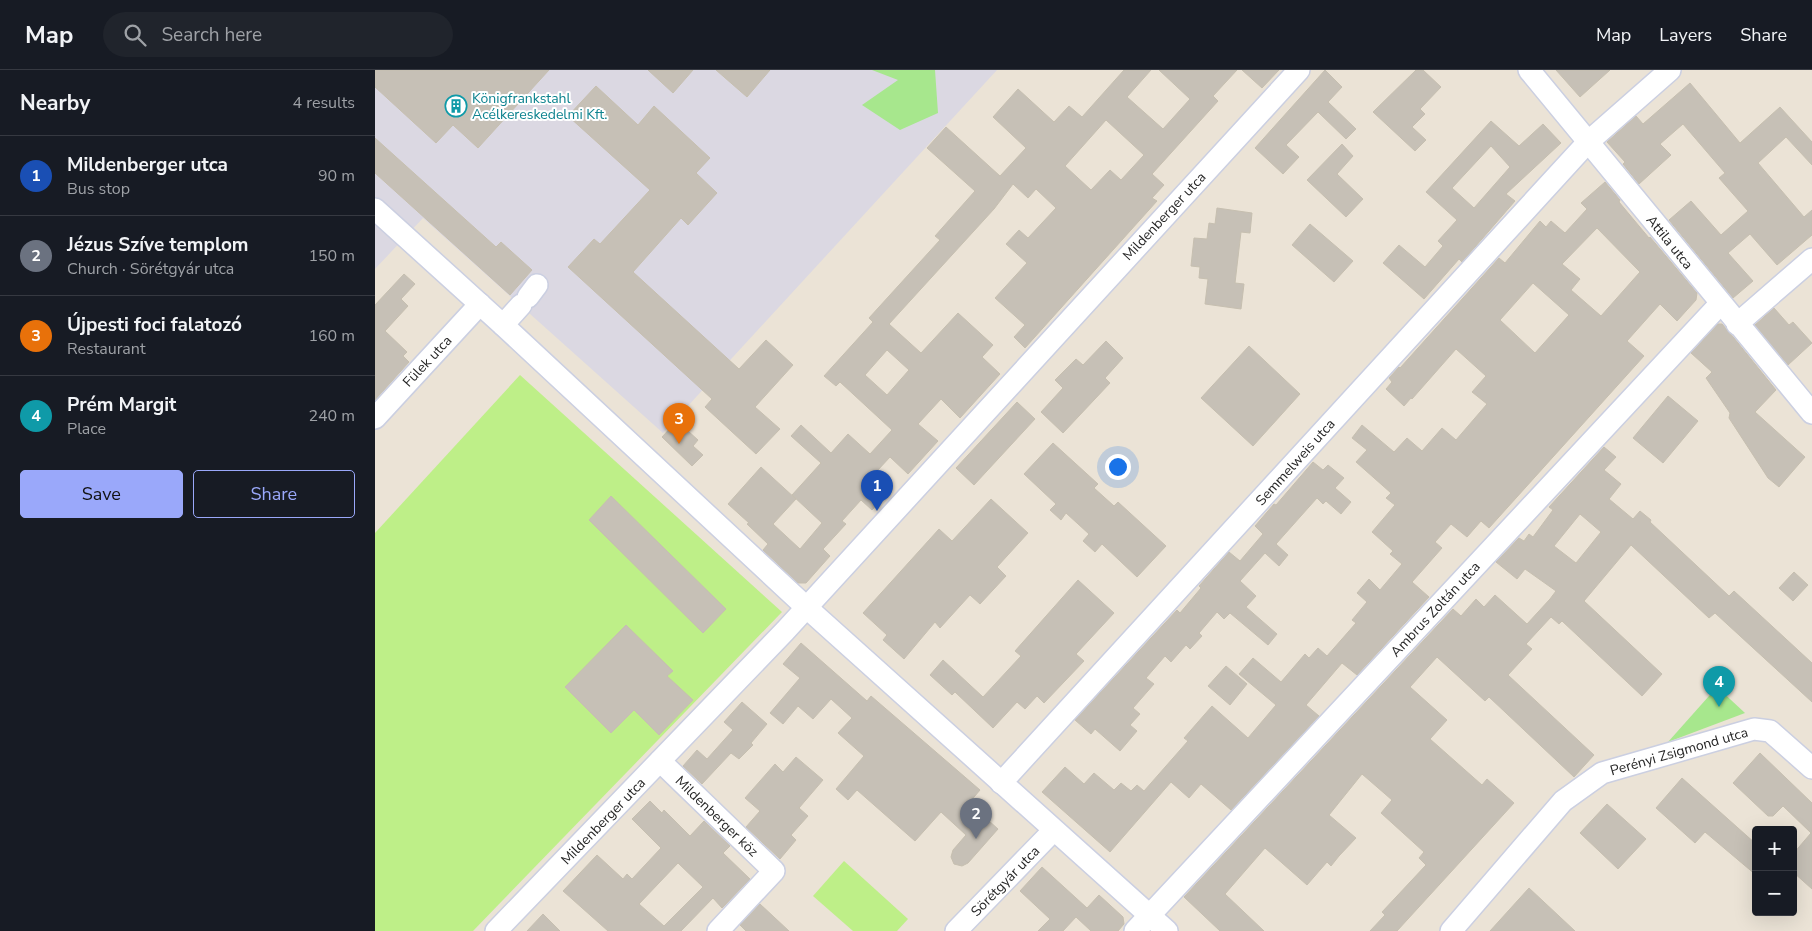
<!DOCTYPE html>
<meta charset="utf-8">
<style>
body{margin:0;font-family:"Nunito Sans",sans-serif;background:#20242c;color:#f1f3f6}
.controls{position:absolute;right:15px;bottom:15px;display:grid;overflow:hidden;border-radius:5px;box-shadow:0 5px 20px #0002}
.controls button{width:45px;height:45px;display:grid;place-items:center;padding:0;border:0;border-bottom:1px solid #363941;background:#171b24;color:#f1f3f6;font:25px sans-serif}
.you{position:absolute;left:742px;top:396px;width:18px;height:18px;margin:-12px;border:4px solid #fff;border-radius:50%;background:#1a73e8;box-shadow:0 0 0 8px #1a73e833}
.badge{display:grid;place-items:center;width:32px;height:32px;border-radius:50%;background:#9aa8fa;color:#fff;font-size:16px;font-weight:700}
.pin{position:absolute;translate:-50% -41px;filter:drop-shadow(0 1px 2px #0008)}
.pin::after{content:'';position:absolute;top:26px;width:18px;height:15px;background:inherit;clip-path:polygon(0 0,100% 0,50% 100%)}
.list{margin:0;padding:0;list-style:none}
h2{display:flex;justify-content:space-between;align-items:center;height:65px;margin:0;padding:0 20px;font-size:21px}
h2 small{font-size:16px;font-weight:400;color:#9ea1a6}
.list li{display:grid;grid-template-columns:32px 1fr auto;gap:15px;align-items:center;box-sizing:border-box;height:80px;padding:0 20px;border-top:1px solid #363941}
.list b{display:block;font-size:19px;white-space:nowrap}
.list p{margin:0;font-size:16px;white-space:nowrap;color:#9ea1a6}
.list em{font-size:16px;font-style:normal;color:#9ea1a6}
.actions{display:flex;gap:10px;padding:15px 20px}
.actions a{flex:1;padding:11px 0;border:1px solid #9aa8fa;border-radius:5px;text-align:center;font-size:18px;color:#9aa8fa}
.actions .main{background:#9aa8fa;color:#111}
.icon{flex:none;width:28px;height:28px;fill:none;stroke:currentColor;stroke-width:2;stroke-linecap:round;stroke-linejoin:round}
.map{position:relative;flex:none;width:1437px;height:861px;overflow:hidden}
header{display:flex;align-items:center;gap:30px;box-sizing:border-box;height:70px;padding:0 25px;background:#171b24;border-bottom:1px solid #363941}
header strong{font-size:24px}
nav{display:flex;gap:28px;margin-inline-start:auto;font-size:18px}
.search{width:350px;height:45px;background:#20242c;display:flex;align-items:center;gap:12px;box-sizing:border-box;padding:0 18px;border-radius:28px;color:#9ea1a6;font-size:19px}
main{display:flex}
aside{flex:1;background:#171b24}
.map>svg:first-child{display:block}
.industrial{fill:#dbd8e2}
.green{fill:#a7e78d}
.pitch{fill:#beef88}
.building{fill:#c6c0b6;stroke:#c6bfb0;fill-rule:evenodd}
.lines{fill:none;stroke-linecap:round;stroke-linejoin:round}
.minor-casing{stroke:#cbcfe1;stroke-width:24}
.minor{stroke:#fff;stroke-width:21}
.labels{text-anchor:middle;stroke-width:4;stroke-linejoin:round;paint-order:stroke}
.culture-label{font-size:14px;fill:#0d838f;stroke:#fff;text-anchor:start}
.street-label{font-size:14px;fill:#262626;stroke:#fff}
</style>
<header>
<strong>Map</strong>
<div class="search"><svg class="icon" aria-label="search" viewBox="0 0 24 24"><circle cx="10" cy="10" r="6"/><path d="M15 15l6 6"/></svg>Search here</div>
<nav><a>Map</a><a>Layers</a><a>Share</a></nav>
</header>
<main>
<aside>
<h2>Nearby<small>4 results</small></h2>
<ul class="list">
<li><span class="badge" style="background:#1a4fb4">1</span><div><b>Mildenberger utca</b><p>Bus stop</p></div><em>90 m</em></li>
<li><span class="badge" style="background:#6b7280">2</span><div><b>Jézus Szíve templom</b><p>Church · Sörétgyár utca</p></div><em>150 m</em></li>
<li><span class="badge" style="background:#e8710a">3</span><div><b>Újpesti foci falatozó</b><p>Restaurant</p></div><em>160 m</em></li>
<li><span class="badge" style="background:#0f9aa8">4</span><div><b>Prém Margit</b><p>Place</p></div><em>240 m</em></li>
</ul>
<div class="actions"><a class="main">Save</a><a>Share</a></div>
</aside>
<div class="map">
<svg width="1437" height="861" viewBox="0 0 1437 861">
<rect width="100%" height="100%" fill="#ebe3d6"/>
<path class="industrial" d="M0,0H622L288,363L48,148L0,199Z"/>
<g class="green">
<path d="M497,0H560L563,43L525,60L487,35L523,10Z"/>
<path d="M1342,617L1370,643L1293,672Z"/>
</g>
<g class="pitch">
<path d="M145,305L407,542L98,861H0V463Z"/>
<path d="M469,791L533,849L522,861H478L438,826Z"/>
</g>
<g class="building">
<path d="M0,0H174L103,78L78,55L61,73L0,17Z"/>
<path d="M273,0H318L298,23Z"/>
<path d="M341,0H395L372,27Z"/>
<path d="M749,0H776L752,27L788,59L815,29L784,0H862L838,26L843,31L777,104L789,115L777,128L782,131L650,278L639,267L650,255L620,228L652,193L631,174L644,160L653,168L681,138L661,119L653,128L638,114L619,139L514,254L546,283L583,243L618,275L607,287L625,304L585,348L566,329L543,354L563,371L533,404L515,387L490,414L507,429L497,440L486,430L467,451L471,454L448,479L455,486L431,513H423L388,480L393,474L372,454L374,453L353,434L386,397L421,429L398,454L425,479L447,453L417,425L446,393L416,366L426,355L456,383L473,364L495,384L517,360L465,312L461,316L449,306L498,252L494,248L565,170L560,166L600,121L552,78L571,57L625,106L651,78L618,47L643,19L679,52L694,36L707,47ZM731,50L769,85L746,110L735,100L716,120L690,96ZM512,280L534,300L512,325L490,305Z"/>
<path d="M867,0H904L887,18Z"/>
<path d="M950,0L967,17L953,32L981,59L971,69L943,42L911,75L924,87L908,104L880,78Z"/>
<path d="M1041,0H1048L1066,17L1045,39L1050,44L1037,57L1051,70L1040,81L998,42Z"/>
<path d="M1181,0H1235L1205,27Z"/>
<path d="M1315,13L1365,73L1405,37L1437,72V95L1411,67L1383,93L1429,147L1437,140V165L1402,195L1375,164L1353,183L1378,211L1358,228L1294,150L1316,131L1346,165L1373,141L1344,108L1350,103L1308,54L1285,74L1296,85L1264,114L1248,94L1250,92L1232,72L1261,46L1268,54Z"/>
<path d="M221,16L263,55L279,36L335,88L321,103L342,123L313,155L306,148L258,202L364,299L391,270L418,295L380,337L405,359L381,384L330,337L337,329L193,197L219,169L225,174L275,120L193,46Z"/>
<path d="M1116,51L1144,76L1168,54L1186,73L1131,124L1140,131L1087,192L1084,189L1049,229L1008,193L1024,175L1050,197L1068,176L1063,171L1082,150L1051,122ZM1116,76L1135,97L1099,138L1077,118Z"/>
<path d="M0,68L121,177L126,172L157,200L135,225L0,103Z"/>
<path d="M967,74L978,86L962,104L988,129L971,147L932,110Z"/>
<path d="M1230,112L1245,130L1244,132L1274,168L1275,167L1322,223L1321,230L1302,251L1285,234L1252,271L1269,286L1114,458L1106,451L1092,467L1076,454L1060,472L1067,478L1037,512L1054,527L982,605L967,593L931,635L944,646L856,740L826,714L814,728L796,712L735,782L667,722L690,697L709,714L719,703L739,720L746,713L756,721L762,715L769,721L813,671L809,668L837,636L873,668L901,635L864,604L878,588L906,612L930,584L934,588L943,578L952,586L981,553L977,550L992,532L982,523L994,509L1005,520L1027,494L1015,484L1018,481L997,462L1020,435L1011,428L1016,423L981,392L992,380L977,368L987,355L1019,382L1032,368L1047,381L1067,358L1081,370L1112,334L1097,322L1111,306L1081,279L1037,329L1036,328L1029,336L1011,319L1017,312L1014,308L1024,297L1025,298L1124,188L1130,193L1165,151L1171,157L1176,151L1190,163L1212,139L1206,133ZM1222,158L1265,202L1226,246L1196,220L1205,209L1187,194ZM1158,213L1194,245L1160,283L1125,250Z"/>
<path d="M842,138L877,143L875,163L866,162L860,213L869,214L866,239L830,234L833,209L824,208L825,197L816,196L819,168L832,169L834,153L840,154Z"/>
<path d="M935,154L978,191L959,212L917,175Z"/>
<path d="M29,204L40,214L26,229L33,236L10,261L32,282L28,286L34,292L0,330V235Z"/>
<path d="M1399,238L1414,255L1418,252L1437,273L1413,295L1380,255Z"/>
<path d="M1343,254H1347L1359,268L1401,320L1380,342L1430,387L1404,417L1393,408L1354,348L1355,343L1331,308L1337,302L1316,283Z"/>
<path d="M731,271L748,288L730,308L735,313L688,363L666,342L688,318L680,310L701,289L708,295Z"/>
<path d="M874,276L925,324L878,376L826,328Z"/>
<path d="M1293,326L1323,351L1288,393L1258,368Z"/>
<path d="M642,332L660,349L599,415L581,398Z"/>
<path d="M302,351L323,370L318,376L328,385L317,396L287,367Z"/>
<path d="M678,373L723,414L719,418L739,436L743,432L791,476L762,507L727,474L720,482L708,471L714,464L691,443L686,450L675,440L681,434L649,404Z"/>
<path d="M1229,377L1241,387L1229,400L1246,414L1234,429L1258,449L1265,441L1276,450L1275,452L1354,526L1359,521L1437,593V632L1340,543L1334,548L1256,475L1209,531L1287,604L1267,626L1187,551L1184,554L1176,547L1151,574L1157,579L1133,605L1219,685L1199,707L1114,627L1110,631L1062,587L1035,617L1072,650L1055,669L1107,715L1112,709L1139,733L1022,861H995L1010,845L1007,842L1051,795L1044,788L1049,782L1006,743L1017,730L987,704L954,745L981,768L964,786L956,796L952,792L932,815L890,778L850,824L889,861H845L809,827L1078,539L1086,546L1101,529L1109,537L1120,525L1152,554L1175,529L1181,521L1150,499L1142,509L1121,492L1144,468L1149,471L1154,464L1158,467L1178,440L1174,437ZM1205,444L1226,462L1201,493L1179,476Z"/>
<path d="M938,392L948,400L953,395L969,408L960,418L976,432L966,444L951,431L948,434L942,428L901,474L913,485L904,496L890,483L865,511L881,526L871,537L902,564L893,575L855,543L849,549L842,542L824,563L827,566L815,579L811,575L796,592L790,586L771,608L779,614L758,638L765,644L755,655L762,661L745,681L720,659L716,664L700,650L802,540L805,543L826,518L824,516L854,482L865,491L888,464L880,456L899,434L901,435Z"/>
<path d="M236,426L351,539L328,563L214,450Z"/>
<path d="M616,429L653,463L622,497L631,506L605,534L595,525L565,558L560,552L529,589L508,570L512,565L488,543L564,459L577,471Z"/>
<path d="M1419,502L1433,515L1418,531L1404,518Z"/>
<path d="M703,510L739,543L701,584L709,591L669,633L662,626L650,639L642,632L618,658L580,622L577,625L555,605L568,590L608,627L646,586L640,581Z"/>
<path d="M251,555L298,601L292,606L318,630L284,665L259,640L236,663L190,617Z"/>
<path d="M426,573L492,631L496,626L605,720L594,733L623,759L593,793L587,796L579,794L576,787L578,780L591,765L566,742L540,771L482,720L473,730L461,719L489,686L463,663L477,648L456,629L438,649L423,636L408,654L395,643L425,608L408,594Z"/>
<path d="M851,596L872,614L855,635L833,616Z"/>
<path d="M367,632L392,654L376,673L378,675L364,689L356,683L327,714L308,696L322,680L332,689L358,660L349,652Z"/>
<path d="M1385,683L1437,733V819L1418,802V784L1436,763L1408,736L1398,746H1393L1358,713Z"/>
<path d="M421,687L448,710L424,738L433,746L416,765L421,770L405,789L371,757L385,741L370,728L400,694L408,702Z"/>
<path d="M1307,708L1381,774V805L1330,762L1320,773L1281,738Z"/>
<path d="M275,731L287,743L289,740L315,766L329,751L355,776L348,783L375,809L347,838L338,828L306,861H233L188,821L222,785L248,809L252,804L257,809L286,778L257,749ZM303,793L328,817L289,856L264,834Z"/>
<path d="M1232,734L1271,769L1243,799L1205,763Z"/>
<path d="M667,797L712,838L724,825L748,847L749,854L743,861H716L701,847L688,861H663L675,849L645,821Z"/>
<path d="M1154,818L1200,861H1115Z"/>
<path d="M385,834L414,861H371L365,855Z"/>
<path d="M168,844L185,861H152Z"/>
</g>
<g class="lines">
<g class="minor-casing">
<g id="minor">
<path d="M1154,0L1437,343"/>
<path d="M0,139L128,255L431,537L792,861"/>
<path d="M153,227L162,215"/>
<path d="M1362,254L1437,189"/>
<path d="M128,255L146,235"/>
<path d="M0,348L105,234"/>
<path d="M285,691L399,801L343,861"/>
<path d="M626,713L1213,72L1295,0"/>
<path d="M121,861L410,561L924,0"/>
<path d="M581,861L678,761"/>
<path d="M760,861L1345,234"/>
<path d="M1076,861L1188,731L1227,703L1379,659L1395,661L1437,698"/>
</g>
</g>
<use href="#minor" class="minor"/>
</g>
<defs>
<g id="building-ring" transform="scale(1.125)"><circle r="9.5" fill="#fff" stroke="#0f9aa8" stroke-width="1.5"/><path d="M-4-6H4V6H1V3H-1V6H-4ZM-2.5-4.3h1.7v1.8h-1.7ZM.8-4.3h1.7v1.8H.8ZM-2.5-1h1.7V.8h-1.7ZM.8-1h1.7V.8H.8Z" fill="#0f9aa8"/></g>
</defs>
<g fill-rule="evenodd">
<use href="#building-ring" x="81" y="36"/>
</g>
<g class="labels">
<g class="culture-label">
<text x="97" y="33">Königfrankstahl<tspan x="97" dy="16">Acélkereskedelmi Kft.</tspan></text>
</g>
<g class="street-label">
<text transform="translate(789 146) rotate(-47)" y="5">Mildenberger utca</text>
<text transform="translate(1295 172) rotate(51)" y="5">Attila utca</text>
<text transform="translate(52 291) rotate(-47)" y="5">Fülek utca</text>
<text transform="translate(920 392) rotate(-48)" y="5">Semmelweis utca</text>
<text transform="translate(1060 539) rotate(-47)" y="5">Ambrus Zoltán utca</text>
<text transform="translate(1304 681) rotate(-16)" y="5">Perényi Zsigmond utca</text>
<text transform="translate(342 746) rotate(44)" y="5">Mildenberger köz</text>
<text transform="translate(228 751) rotate(-46)" y="5">Mildenberger utca</text>
<text transform="translate(630 811) rotate(-46)" y="5">Sörétgyár utca</text>
</g>
</g>
</svg>
<div class="controls">
<button>+</button>
<button>−</button>
</div>
<div class="you"></div>
<div class="pin badge" style="left:502px;top:441px;background:#1a4fb4">1</div>
<div class="pin badge" style="left:601px;top:769px;background:#6b7280">2</div>
<div class="pin badge" style="left:304px;top:374px;background:#e8710a">3</div>
<div class="pin badge" style="left:1344px;top:637px;background:#0f9aa8">4</div>
</div>
</main>
